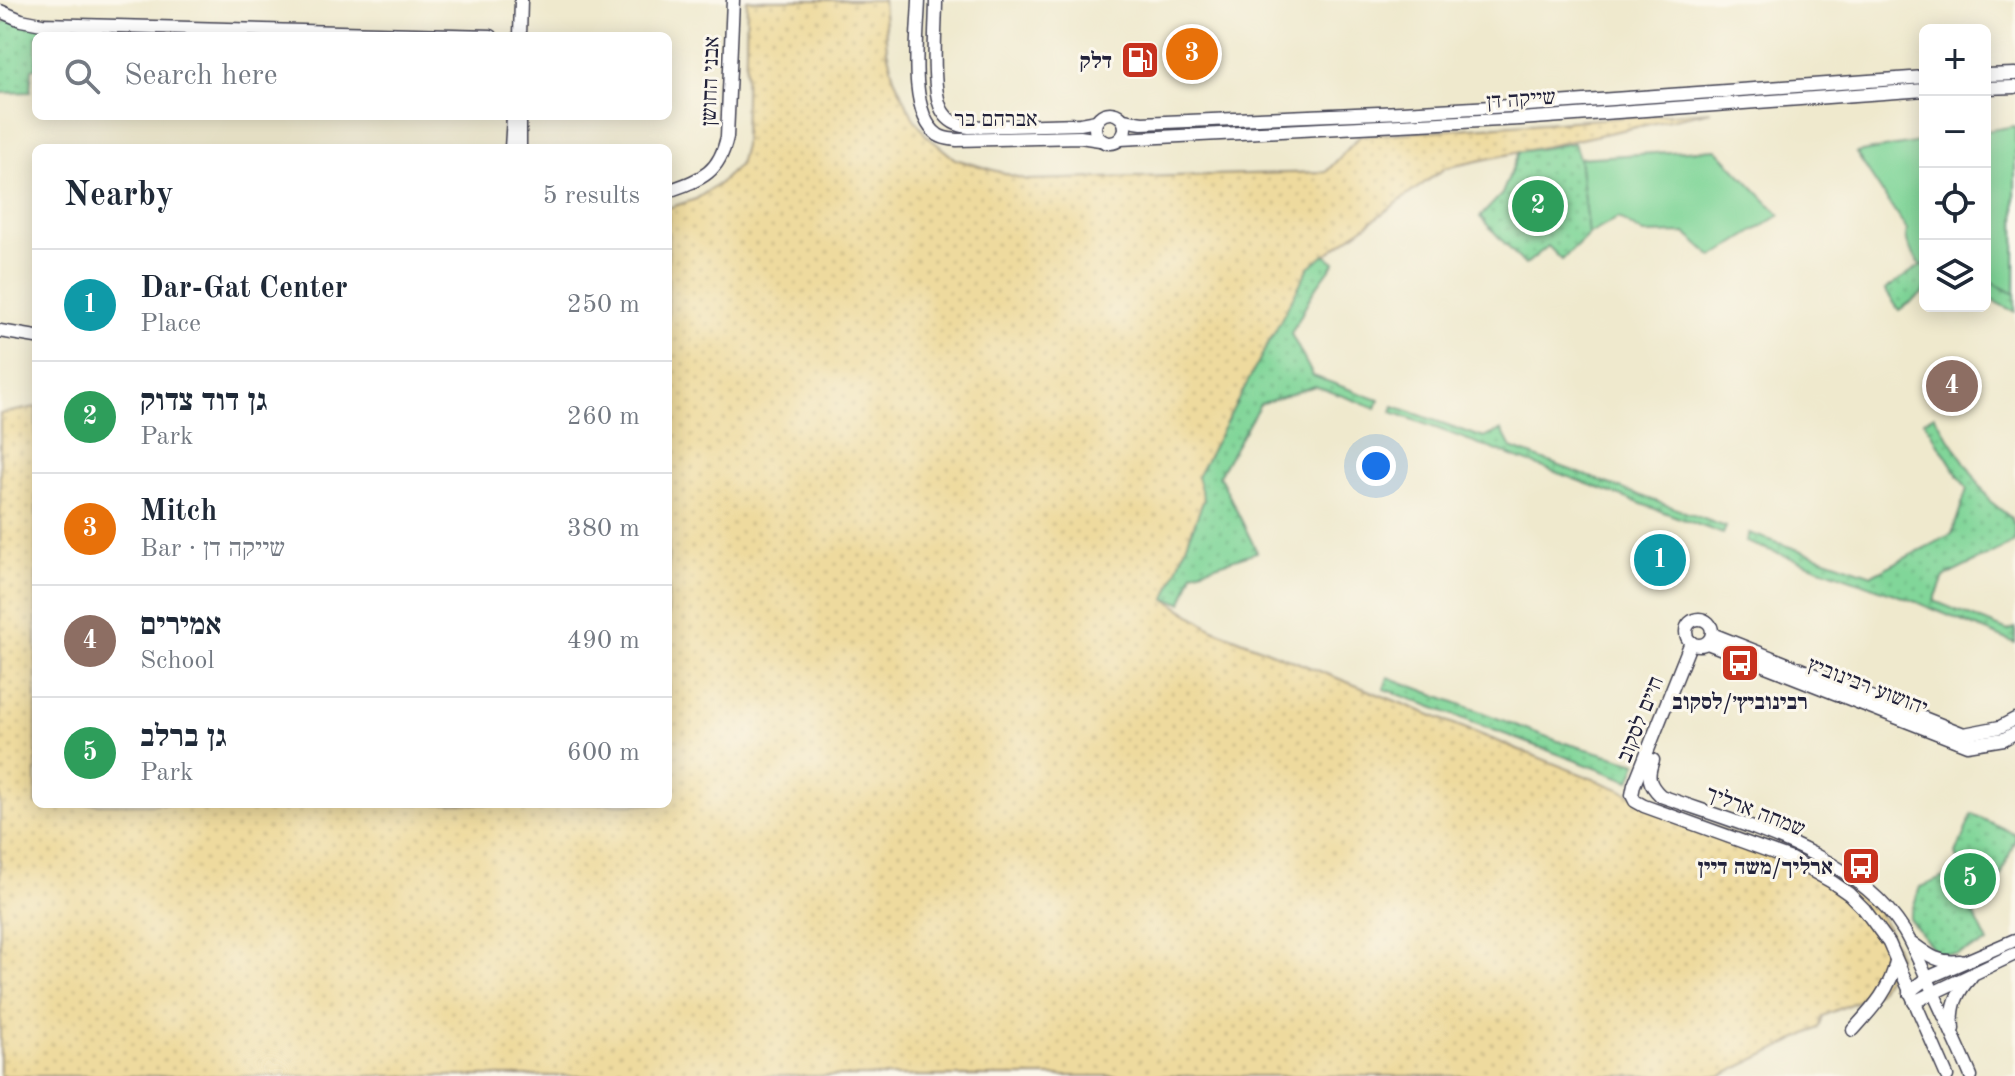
<!DOCTYPE html>
<meta charset="utf-8">
<style>
body{margin:0;font-family:"Old Standard TT","Frank Ruhl Libre",serif;background:#f6f6f7;color:#1f2937}
.controls{position:absolute;right:24px;top:24px;display:grid;overflow:hidden;border-radius:12px;box-shadow:0 4px 20px #0003}
.controls button{width:72px;height:72px;display:grid;place-items:center;padding:0;border:0;border-bottom:2px solid #e0e1e3;background:#fff;color:#1f2937;font:40px sans-serif}
.you{position:absolute;left:1376px;top:466px;width:28px;height:28px;margin:-20px;border:6px solid #fff;border-radius:50%;background:#1a73e8;box-shadow:0 0 0 12px #1a73e833}
.badge{display:grid;place-items:center;width:52px;height:52px;border-radius:50%;background:#c8321e;color:#fff;font-size:26px;font-weight:700}
.pin{position:absolute;translate:-50% -50%;border:4px solid #fff;box-shadow:0 2px 8px #0006}
.list{margin:0;padding:0;list-style:none}
h2{display:flex;justify-content:space-between;align-items:center;height:104px;margin:0;padding:0 32px;font-size:34px}
h2 small{font-size:26px;font-weight:400;color:#747a83}
.list li{display:grid;grid-template-columns:52px 1fr auto;gap:24px;align-items:center;box-sizing:border-box;height:112px;padding:0 32px;border-top:2px solid #e0e1e3}
.list b{display:block;font-size:30px;white-space:nowrap}
.list p{margin:0;font-size:26px;white-space:nowrap;color:#747a83}
.list em{font-size:26px;font-style:normal;color:#747a83}
.icon{flex:none;width:44px;height:44px;fill:none;stroke:currentColor;stroke-width:2;stroke-linecap:round;stroke-linejoin:round}
.map{position:relative;flex:none;width:2015px;height:1076px;overflow:hidden}
.search{position:absolute;background:#fff;box-shadow:0 4px 20px #0003;left:32px;top:32px;width:640px;height:88px;display:flex;align-items:center;gap:20px;box-sizing:border-box;padding:0 28px;border-radius:12px;color:#747a83;font-size:30px}
.panel{position:absolute;background:#fff;box-shadow:0 4px 20px #0003;left:32px;top:144px;width:640px;height:664px;border-radius:12px}
.map>svg:first-child{display:block}
.grass{fill:#81d699;stroke:#527c6a;stroke-width:2}
.sand{fill:url(#sand-dots);stroke:#887e6c;stroke-width:2}
.park{fill:url(#park-dots);stroke:#527c6a;stroke-width:2}
.lines{fill:none;stroke-linecap:round;stroke-linejoin:round}
.secondary-casing{stroke:#414051;stroke-width:15}
.secondary{stroke:#fff;stroke-width:12}
.labels{text-anchor:middle;stroke-width:6;stroke-linejoin:round;paint-order:stroke}
.poi-label{font-size:22px;font-weight:bold;fill:#22223b;stroke:#fbf7ec;text-anchor:end}
.street-label{font-size:22px;fill:#22223b;stroke:#fbf7ec}
</style>
<div class="map">
<svg width="2015" height="1076" viewBox="0 0 2015 1076">
<defs>
<pattern id="sand-dots" width="8" height="8" patternUnits="userSpaceOnUse" patternTransform="scale(2)"><rect width="8" height="8" fill="#eeda9e"/><path d="M2 2h.1M6 6h.1" fill="none" stroke="#ccbb89" stroke-width="1.8" stroke-linecap="round"/></pattern>
<pattern id="park-dots" width="8" height="8" patternUnits="userSpaceOnUse" patternTransform="scale(2)"><rect width="8" height="8" fill="#81d699"/><path d="M2 2h.1M6 6h.1" fill="none" stroke="#6fb785" stroke-width="1.8" stroke-linecap="round"/></pattern>
</defs>
<rect width="100%" height="100%" fill="#fbf7ec"/>
<filter id="ink" filterUnits="userSpaceOnUse"><feTurbulence type="fractalNoise" baseFrequency=".0125" numOctaves="2"/><feDisplacementMap in="SourceGraphic" scale="16" xChannelSelector="R" yChannelSelector="G"/><feConvolveMatrix kernelMatrix="1 2 1 2 8 2 1 2 1" color-interpolation-filters="sRGB"/></filter>
<filter id="wash" filterUnits="userSpaceOnUse"><feTurbulence type="fractalNoise" baseFrequency=".006" numOctaves="4" result="noise"/><feDisplacementMap in="SourceGraphic" scale="32" xChannelSelector="R" yChannelSelector="G"/><feGaussianBlur stdDeviation="1.8" result="paint"/><feColorMatrix in="noise" values="0 0 0 0 0 0 0 0 0 0 0 0 0 0 0 0 0 1.4 0 .05"/><feComposite in="paint" operator="in"/></filter>
<g filter="url(#wash)">
<rect width="100%" height="100%" fill="#efe9cd"/>
<g class="grass">
<path d="M2015,126V294L1992,283L1985,282V131Z"/>
<path d="M1925,141V265H1921C1913,253 1904,245 1907,230L1856,153Z"/>
<path d="M1716,149L1780,215L1713,257L1685,233L1644,234L1618,218L1588,235L1579,158Z"/>
</g>
<path class="sand" d="M747,0H883L887,50L894,78L913,117L926,135L955,159L1027,180L1326,172L1360,136L1711,111L1445,168L1309,267L1204,499L1166,599L1213,629L1819,868L1877,907L1896,948L1898,957L1878,992L1823,1016L1819,1028L1721,1076H0V414L36,407V804H668V208L696,199L720,183L739,165L744,145Z"/>
<g class="park">
<path d="M6,20L61,28L60,36H36V68L32,69L30,92L0,93V26Z"/>
<path d="M1574,143L1579,158L1588,235L1562,260L1548,246L1525,265L1480,217L1502,194L1519,152Z"/>
<path d="M1325,255L1335,262L1313,292L1291,334L1313,376L1379,400L1376,408L1315,386L1260,404L1219,475L1257,552L1193,572L1182,603L1166,599L1204,499L1197,477L1309,267Z"/>
<path d="M1921,265H1925V292L1899,310L1885,290Z"/>
<path d="M1985,282L1992,283L2015,294V312L1985,297Z"/>
<path d="M1394,406L1484,438L1502,430L1511,448L1726,527L1723,534L1392,412Z"/>
<path d="M1934,415L1990,501L2011,518L2015,526V542L1944,577L1934,601L2008,631L2015,628V643L1911,600L1746,542L1749,533L1872,575L1952,534L1967,489L1924,421Z"/>
<path d="M1388,677L1558,741L1637,763L1630,781L1384,689Z"/>
<path d="M1972,814L2015,834V840L1994,894L1970,906L1988,943L1957,954L1937,953L1909,919L1920,887L1962,870L1956,854Z"/>
</g>
</g>
<g filter="url(#ink)">
<g class="lines">
<g class="secondary-casing">
<g id="secondary">
<path d="M919,0C918,34 907,113 938,135C944,139 950,139 957,140L1080,137L1100,140"/>
<path d="M936,0C936,25 930,92 943,112C949,122 958,126 969,127L1080,124L1096,121"/>
<path d="M0,11L21,20L42,24L491,36"/>
<path d="M520,36L521,0"/>
<path d="M1985,75L2015,74"/>
<path d="M1985,88L2015,87"/>
<circle cx="1110" cy="128" r="15"/>
<path d="M520,116V148"/>
<path d="M1123,120L1142,123L1402,112L1528,105L1925,77"/>
<path d="M1120,139L1520,119L1925,90"/>
<path d="M511,148L513,116"/>
<path d="M668,191C701,179 719,174 727,137L733,0"/>
<path d="M0,331L36,337"/>
<circle cx="1699" cy="632" r="13"/>
<path d="M1712,634L1964,734L2000,727L2015,719"/>
<path d="M1691,642L1634,785L1632,795L1635,801L1644,806L1791,859L1832,882L1849,894L1864,909L1889,943L1947,1076"/>
<path d="M1707,643L1967,745L2004,739L2015,733"/>
<path d="M1653,760C1647,776 1648,784 1661,796C1742,825 1856,853 1904,931C1915,950 1924,971 1933,992C1946,1020 1959,1048 1971,1076"/>
<path d="M1912,943C1928,955 1939,964 1960,961"/>
<path d="M1909,992L1927,978L2015,940"/>
<path d="M1914,1002L2015,954"/>
<path d="M1953,1029C1951,1007 1956,993 1971,977"/>
<path d="M1853,1030C1872,1009 1891,989 1896,961"/>
</g>
</g>
<use href="#secondary" class="secondary"/>
</g>
</g>
<defs>
<g id="fuel-square" transform="scale(2)"><rect x="-9" y="-9" width="18" height="18" rx="4" fill="#c8321e" stroke="#fbf7ec"/><path d="M-5.5-6h7V0h2V4h1.3V-2.5L3-4.5l.8-.8L6-3V5H2.5V1h-1V6h-7ZM-4.2-4.7v3.2H.2V-4.7Z" fill="#fff"/></g>
<g id="bus-square" transform="scale(2)"><rect x="-9" y="-9" width="18" height="18" rx="4" fill="#c8321e" stroke="#fbf7ec"/><path d="M-5-6H5V4H4V6H2V4H-2V6H-4V4H-5ZM-3.5-4V0h7V-4ZM-3.5 1.2v1.5H-2V1.2ZM2 1.2v1.5H3.5V1.2Z" fill="#fff"/></g>
</defs>
<g fill-rule="evenodd">
<use href="#fuel-square" x="1140" y="60"/>
<use href="#bus-square" x="1740" y="663"/>
<use href="#bus-square" x="1861" y="866"/>
</g>
<g class="labels">
<g class="poi-label">
<text x="1112" y="68">דלק</text>
<text x="1740" y="709" text-anchor="middle">רבינוביץ׳/לסקוב</text>
<text x="1833" y="874">ארליך/משה דיין</text>
</g>
<g class="street-label">
<text transform="translate(709 81) rotate(-88)" y="8">אבני החושן</text>
<text transform="translate(1521 98) rotate(-4)" y="8">שייקה דן</text>
<text x="996" y="126">אברהם בר</text>
<text transform="translate(1868 685) rotate(21)" y="8">יהושוע רבינוביץ</text>
<text transform="translate(1639 719) rotate(-68)" y="8">חיים לסקוב</text>
<text transform="translate(1756 810) rotate(21)" y="8">שמחה ארליך</text>
</g>
</g>
</svg>
<div class="controls">
<button>+</button>
<button>−</button>
<button><svg class="icon" aria-label="locate" viewBox="0 0 24 24"><circle cx="12" cy="12" r="6"/><path d="M12 2v4M12 18v4M2 12h4M18 12h4"/></svg></button>
<button><svg class="icon" aria-label="layers" viewBox="0 0 24 24"><path d="M12 4l9 5-9 5-9-5zM3 14l9 5 9-5"/></svg></button>
</div>
<div class="you"></div>
<div class="pin badge" style="left:1660px;top:560px;background:#0f9aa8">1</div>
<div class="pin badge" style="left:1538px;top:206px;background:#2e9e5b">2</div>
<div class="pin badge" style="left:1192px;top:54px;background:#e8710a">3</div>
<div class="pin badge" style="left:1952px;top:386px;background:#8d6e63">4</div>
<div class="pin badge" style="left:1970px;top:879px;background:#2e9e5b">5</div>
<div class="search"><svg class="icon" aria-label="search" viewBox="0 0 24 24"><circle cx="10" cy="10" r="6"/><path d="M15 15l6 6"/></svg>Search here</div>
<section class="panel">
<h2>Nearby<small>5 results</small></h2>
<ul class="list">
<li><span class="badge" style="background:#0f9aa8">1</span><div><b>Dar-Gat Center</b><p>Place</p></div><em>250 m</em></li>
<li><span class="badge" style="background:#2e9e5b">2</span><div><b>גן דוד צדוק</b><p>Park</p></div><em>260 m</em></li>
<li><span class="badge" style="background:#e8710a">3</span><div><b>Mitch</b><p>Bar · שייקה דן</p></div><em>380 m</em></li>
<li><span class="badge" style="background:#8d6e63">4</span><div><b>אמירים</b><p>School</p></div><em>490 m</em></li>
<li><span class="badge" style="background:#2e9e5b">5</span><div><b>גן ברלב</b><p>Park</p></div><em>600 m</em></li>
</ul>
</section>
</div>
